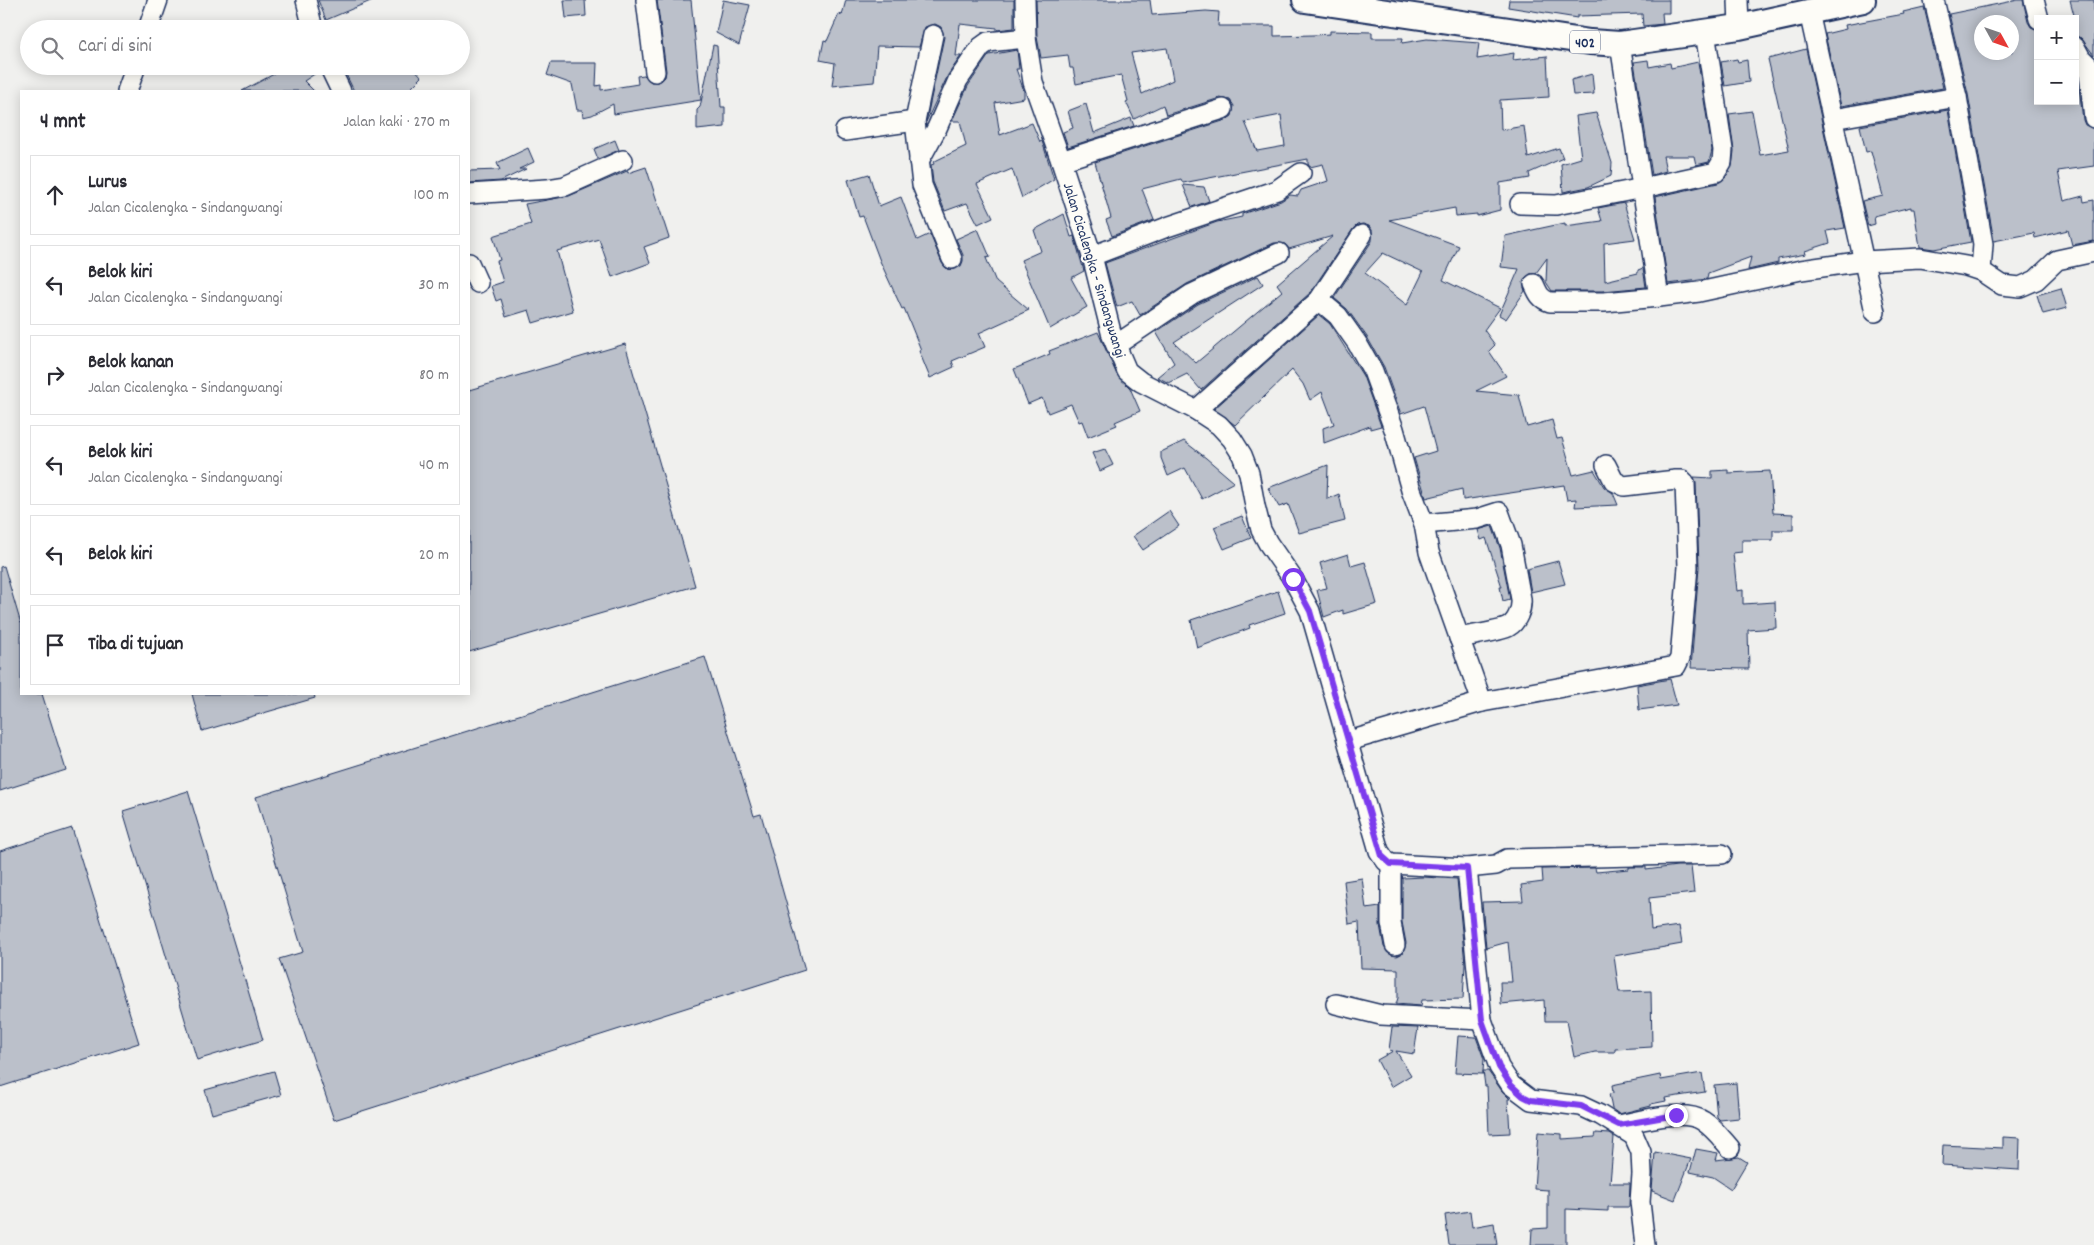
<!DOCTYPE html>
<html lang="id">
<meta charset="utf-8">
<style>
body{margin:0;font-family:Dekko,sans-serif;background:#f2f2f3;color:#2b2b33}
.controls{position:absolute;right:15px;top:15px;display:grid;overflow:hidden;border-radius:0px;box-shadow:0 2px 12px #0003}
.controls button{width:45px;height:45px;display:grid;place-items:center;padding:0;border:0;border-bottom:1px solid #e1e1e2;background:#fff;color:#2b2b33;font:25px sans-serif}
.compass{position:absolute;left:1974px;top:15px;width:45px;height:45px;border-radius:50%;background:#fff;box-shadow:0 2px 12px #0003;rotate:130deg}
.stop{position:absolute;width:15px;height:15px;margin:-11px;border:4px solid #7c3aed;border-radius:50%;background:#fff}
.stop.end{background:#7c3aed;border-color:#fff;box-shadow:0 1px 5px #0008}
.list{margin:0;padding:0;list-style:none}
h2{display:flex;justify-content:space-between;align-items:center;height:65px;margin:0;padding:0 20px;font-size:21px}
h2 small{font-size:16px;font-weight:400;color:#7c7c81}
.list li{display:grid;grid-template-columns:32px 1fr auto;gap:15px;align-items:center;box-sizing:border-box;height:80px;margin:0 10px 10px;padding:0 10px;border:1px solid #e1e1e2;border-radius:0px}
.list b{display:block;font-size:19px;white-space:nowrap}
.list p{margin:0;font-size:16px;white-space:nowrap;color:#7c7c81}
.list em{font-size:16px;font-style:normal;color:#7c7c81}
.icon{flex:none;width:28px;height:28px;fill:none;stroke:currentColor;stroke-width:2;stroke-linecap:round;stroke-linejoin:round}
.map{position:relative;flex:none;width:2094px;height:1245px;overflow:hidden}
.search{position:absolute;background:#fff;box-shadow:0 2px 12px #0003;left:20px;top:20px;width:450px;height:55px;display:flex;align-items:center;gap:12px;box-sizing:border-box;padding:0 18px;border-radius:28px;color:#7c7c81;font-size:19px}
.panel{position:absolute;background:#fff;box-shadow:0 2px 12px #0003;left:20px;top:90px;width:450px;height:605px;border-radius:0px}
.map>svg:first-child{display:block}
.building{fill:#bbc0ca;stroke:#1b2f5e;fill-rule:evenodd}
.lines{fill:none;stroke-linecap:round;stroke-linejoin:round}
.minor-casing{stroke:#1b2f5e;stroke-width:22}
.major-casing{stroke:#1b2f5e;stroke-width:28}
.minor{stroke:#fdfcf7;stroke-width:19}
.major{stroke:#fdfcf7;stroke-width:24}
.route{stroke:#7c3aed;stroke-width:6}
.labels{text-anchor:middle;stroke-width:4.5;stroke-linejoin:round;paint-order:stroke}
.shield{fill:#fdfcf7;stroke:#5f6c8c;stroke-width:1}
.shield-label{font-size:14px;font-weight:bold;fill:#1b2f5e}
.street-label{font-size:15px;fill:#1b2f5e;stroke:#fdfcf7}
</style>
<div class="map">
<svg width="2094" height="1245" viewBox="0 0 2094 1245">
<rect width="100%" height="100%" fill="#f0f0ee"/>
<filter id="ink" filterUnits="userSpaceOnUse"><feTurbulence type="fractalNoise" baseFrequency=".02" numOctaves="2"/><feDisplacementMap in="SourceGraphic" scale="10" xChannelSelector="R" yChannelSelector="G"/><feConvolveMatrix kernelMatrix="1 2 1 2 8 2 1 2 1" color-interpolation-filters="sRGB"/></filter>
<g filter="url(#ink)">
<g class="building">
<path d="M318,0H373L326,20Z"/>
<path d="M564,0H585L586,16L566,18Z"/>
<path d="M657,0H691L701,100L614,114L613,104L592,115L583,117L582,110H577L572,84L547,75L551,63H597L596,86L601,85V90L638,84L637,76L644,75L651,82L661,81L665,77L666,71Z"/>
<path d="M723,0L750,5L739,45L716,33Z"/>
<path d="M846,0H1014V28L997,30V28L960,24L956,56H961L948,75L926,122L944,37L941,27L935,24L925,27L919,47L877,46L874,82L832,86L835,63L820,60L824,40L827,41L839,14L842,15Z"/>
<path d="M1036,0H1150L1152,15L1206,11L1219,12L1218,26H1274V36L1313,35L1330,34V31L1372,32V38H1403L1402,43L1427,39L1479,43L1477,59L1514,53L1513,60L1547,56L1549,97L1500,100L1501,130L1524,126L1528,158L1559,148L1563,158L1529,173L1530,178L1500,183V210L1477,216V214L1456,216L1455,208L1389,220L1459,246L1443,280L1500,308L1484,330L1495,345L1489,351L1506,376L1476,391L1519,395L1527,427L1552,420L1557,439L1562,438L1573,475L1594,470L1604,487L1613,493L1618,505L1575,507L1576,499L1567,500L1564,485L1463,500L1462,489L1426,498L1414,458L1436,451L1424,406L1401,414L1384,367L1367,337L1347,309L1334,298L1372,241V230L1369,226L1363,224L1357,225L1353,229L1310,293L1201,390L1187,374L1169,383L1157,377L1174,363L1156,332L1198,304L1258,276L1263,284L1174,342L1196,363L1282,291L1277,284L1333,236L1289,249L1285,244L1274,243L1187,284L1140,315L1132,301L1117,307L1105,263L1217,222L1242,217V214L1281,201L1290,195L1298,196L1301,190L1328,181L1323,164L1310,167L1308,164V159L1183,183L1181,179L1142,189L1154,220L1112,236L1106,220L1111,218L1095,162L1226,120L1232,116L1234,106L1230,100L1220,98L1166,115L1163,105L1134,119L1126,102L1128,101L1121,75L1076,84L1073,68H1070L1068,55L1041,58L1037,37ZM1167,48L1173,80L1142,94L1131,53ZM1281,115L1285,146L1257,151L1245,122ZM1383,253L1423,272L1407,305L1365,273Z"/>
<path d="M1509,0H1669V13H1662L1663,24L1643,26L1642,14L1577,16V18L1508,7Z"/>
<path d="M2018,0H2023L2028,22L2031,27L2038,30V101H2075V68L2077,70L2083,120L2085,125L2094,129V166L2058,171L2064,201L2083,196L2084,202L2094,200V241L2072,245L2068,230L2035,238L2034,233L1994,241L1968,94L1949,14ZM1982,22H2012V52H1982Z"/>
<path d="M2070,0H2094V55L2081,38L2075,36V19Z"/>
<path d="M1924,7L1943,88L1841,106L1825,34L1846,29L1845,25L1904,14L1903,12Z"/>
<path d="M713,45L717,46L721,107H725V127L697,130V110L700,107Z"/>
<path d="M1806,49L1845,228L1827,231L1830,243L1805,251L1806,254L1778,259V263L1748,270L1751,257L1708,273L1707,279L1668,284L1655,197L1718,183L1725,178L1732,167L1734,151L1729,114L1752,111L1760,155L1789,150L1768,59Z"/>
<path d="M1017,50L1019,69H1016L1024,91V98L995,103L1000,135L1032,123L1040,142L1042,141L1054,179L1022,198L1012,169L977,184L993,217L978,224L967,203L945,211L933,182L931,165L934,164L933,162L966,146L960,121H952L968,86L989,55Z"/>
<path d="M1737,59L1738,62L1747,60L1749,82L1725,86L1721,62Z"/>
<path d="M1648,60L1649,67L1670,63L1671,68L1698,62L1712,150L1709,162L1696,165L1694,156H1663L1666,171L1652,175L1634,62Z"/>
<path d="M289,66H318L319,71L304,81L314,91H242Z"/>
<path d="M342,66H412L422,77L408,91H354Z"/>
<path d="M1592,74L1594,94L1573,95L1571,80Z"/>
<path d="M1086,104L1094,133L1131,118L1134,126L1068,147L1063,132L1073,128L1068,111Z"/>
<path d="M1948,110L1971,242L1934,249L1920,247L1914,209H1911V207L1874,216L1875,224L1868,226L1862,201L1883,196L1871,151L1866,152L1860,126Z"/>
<path d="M1596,113L1612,163L1611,176L1588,187L1563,192L1561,164L1581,158L1576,116Z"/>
<path d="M615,140L619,150L598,159L594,149Z"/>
<path d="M528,148L534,162L519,169H526L501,181L469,183V171L500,170L497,163Z"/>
<path d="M646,167L669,238L644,247L650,263L612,277L599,239L557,251L573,311L533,323L529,310L506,317L501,299L496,301L491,286L503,282L497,261L500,260L493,236L531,224L525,204L569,196L627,171L628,173Z"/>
<path d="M869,174L879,206L901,197L917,240L930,234L942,263L946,268L951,270L961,266L963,261V255L956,239L978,229L990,257L986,258L996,282L1029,310L979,333L985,347L952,361L954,367L930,378L919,351L921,350L904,308L902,309L880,261L863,216L859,217L848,180Z"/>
<path d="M1183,185L1204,187L1209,201L1192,207Z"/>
<path d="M1624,203L1635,239L1604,243L1605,281L1638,273V270L1643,268L1646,287L1603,291H1552L1546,282L1547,258L1536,273L1530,274L1525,278L1523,283L1525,291L1506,319L1499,315L1519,269L1501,267L1505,236L1565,223V226L1602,221L1598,208Z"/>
<path d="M1064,214L1071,237L1074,236L1084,271L1071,278L1087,307L1050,329L1021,260L1041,251L1034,230Z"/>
<path d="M2061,288L2067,308L2043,314L2037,295Z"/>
<path d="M1319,315L1330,324L1363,376L1381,426L1370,429V426L1324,443L1323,428L1334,424L1322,392L1310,400L1303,384L1292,370L1235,425L1214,409Z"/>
<path d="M1098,332L1117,375L1130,388L1140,411L1115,422L1117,425L1088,437L1082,421L1079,422L1071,404L1048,413L1042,398L1028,404L1014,369L1050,354L1049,351Z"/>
<path d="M625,344L695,586L469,652V390Z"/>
<path d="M1184,441L1206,458L1234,482L1202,499L1185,468L1168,476L1161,458V452Z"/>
<path d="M1105,449L1113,465L1100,471L1092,453Z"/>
<path d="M1328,465L1327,499L1339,494L1345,521L1299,533L1288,504L1279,507L1268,488Z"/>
<path d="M1728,470V473L1770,471L1773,513L1793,514V530H1773V540H1742V552L1733,553L1737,591L1743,590V604L1775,602L1776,628L1748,630L1749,669L1691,668L1699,567L1696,483L1694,477L1712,478V471Z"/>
<path d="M1169,511L1179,526L1143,550L1133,536Z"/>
<path d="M1242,516L1251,538L1224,549L1214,527Z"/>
<path d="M1492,526L1500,548L1510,599L1503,601L1500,587H1502L1486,538L1481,540L1478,530Z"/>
<path d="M1348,554L1351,566L1365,562L1377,604L1343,614V610L1324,617L1317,590L1327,588L1320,563Z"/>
<path d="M1558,561L1565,584L1531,592L1527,569Z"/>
<path d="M4,566L21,624V694H42L66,770L0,791V567Z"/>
<path d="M1278,591L1285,613L1249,625L1250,628L1197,648L1191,620Z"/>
<path d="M705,657L754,816L761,814L805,970L334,1120L279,959L303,952L256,797Z"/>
<path d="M1670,679L1677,705L1639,710L1637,685Z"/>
<path d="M192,694H314L315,698L202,731Z"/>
<path d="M188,791L263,1040L197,1060L123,811Z"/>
<path d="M72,828L139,1043L0,1087V851Z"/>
<path d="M1677,866H1691L1694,893L1649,898L1651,930L1679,926L1682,944L1614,956L1619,992L1651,991L1652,1047L1615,1049V1052H1595L1574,1057L1567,1021H1545L1544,1000L1501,1004L1500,982H1512L1508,942L1486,948L1482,902L1523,901L1521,885L1543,882L1542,869L1595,868L1596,872L1629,869V867H1646V870Z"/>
<path d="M1423,877L1457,879L1465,964L1463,999L1422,1000L1421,1006L1396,1004L1398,998V969L1361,968L1359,922L1349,924L1344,881L1362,878L1366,909L1380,907V925L1384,947L1391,955L1397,956L1403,953L1406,943L1402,922V878Z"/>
<path d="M1392,1027L1418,1028L1414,1054L1396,1051L1411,1075L1391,1087L1377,1060L1393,1051L1389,1050Z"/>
<path d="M1458,1036L1476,1037L1484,1059L1483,1071H1488L1502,1091L1510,1099H1508L1510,1133L1489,1134L1487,1086H1485L1483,1071V1074L1455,1073Z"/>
<path d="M274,1071L281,1095L212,1114L205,1090Z"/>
<path d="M1702,1073L1705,1092L1665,1098L1666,1101L1651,1104V1106L1619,1114L1612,1109L1609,1094L1613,1093L1612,1085L1660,1075L1661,1080Z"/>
<path d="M1736,1083L1739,1118L1720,1120L1717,1117L1714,1085Z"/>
<path d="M1538,1132L1562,1134V1139L1595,1137L1596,1133L1610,1134L1614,1137L1610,1183H1630L1629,1207H1608V1211L1566,1209V1245H1531L1532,1229L1548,1228V1190L1534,1189Z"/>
<path d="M2003,1137L2020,1138L2019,1170L1942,1165L1943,1145L2003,1148Z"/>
<path d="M1696,1149L1718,1153L1716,1160L1739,1157L1747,1162L1731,1189L1713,1177L1690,1172Z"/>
<path d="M1655,1152L1691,1159L1675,1200L1652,1191Z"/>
<path d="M1470,1211L1472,1227L1494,1223L1497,1245H1449L1445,1215Z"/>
</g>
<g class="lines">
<g class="minor-casing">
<g id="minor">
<path d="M306,0L313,29"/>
<path d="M646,0L655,72"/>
<path d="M1025,0L1026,38L1033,82L1061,161L1092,256L1112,336L1127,371L1141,382L1196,410L1219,425L1232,439L1242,455L1249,473L1255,506L1261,530L1268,543L1293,579L1310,611L1379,851L1386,861L1391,864L1467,868L1482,1020L1499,1067L1511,1085L1531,1100L1581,1106L1600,1115L1634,1136L1641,1152L1642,1174L1640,1202L1645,1245"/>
<path d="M1738,0L1739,27"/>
<path d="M1934,0L1957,97L1983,244L1981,271"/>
<path d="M2034,0L2039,19"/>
<path d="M1809,12L1875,312"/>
<path d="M148,29L158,0"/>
<path d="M933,35L915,121L922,185L952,259"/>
<path d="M1620,44L1659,297"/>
<path d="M2075,47L2081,58L2088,65L2094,118"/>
<path d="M329,66L341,91"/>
<path d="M127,91L136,66"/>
<path d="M1833,119L1957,97"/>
<path d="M845,131L915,121"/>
<path d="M919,161L937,128L958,80L981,47L988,42L1026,38"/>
<path d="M1061,161L1223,109"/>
<path d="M469,194L547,189L565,186L623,160"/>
<path d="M1520,204L1556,205L1643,188L1716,172L1722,162L1723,150L1705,32"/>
<path d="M1092,256L1167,227L1277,190L1301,173"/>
<path d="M469,263L478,283"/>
<path d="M1534,284C1538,293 1540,299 1550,302H1604L1659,297L1699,292L1801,270L1864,261L1920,258L1966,266L1981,271L2002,285L2020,287L2036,280L2057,260L2094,252"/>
<path d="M1319,300L1338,316L1357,343L1373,371L1394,429L1411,490L1424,524L1429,552L1482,702"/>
<path d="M1116,345L1192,294L1279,253"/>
<path d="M1196,410L1319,300L1362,235"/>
<path d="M1424,524L1477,519L1499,512L1511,545L1521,599C1522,609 1517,622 1508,627C1498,632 1471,635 1459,638"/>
<path d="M1349,741L1482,702L1676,666L1680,658L1688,567L1685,483L1682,480H1676L1624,486L1614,481L1606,465"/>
<path d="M1391,864V923L1395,945"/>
<path d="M1467,868L1496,865L1507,859L1722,854"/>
<path d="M1336,1004L1381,1015L1482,1020"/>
<path d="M1619,1125C1640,1121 1684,1108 1703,1121C1714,1128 1722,1139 1730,1148"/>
</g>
</g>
<g class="major-casing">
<path id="major" d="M1305,0L1590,42L1620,44L1739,27L1863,0"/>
</g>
<use href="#minor" class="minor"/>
<use href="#major" class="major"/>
</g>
</g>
<g class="lines" filter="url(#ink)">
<path class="route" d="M1293,579L1310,611L1382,856L1391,864L1467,868L1482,1020L1499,1067L1511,1085L1523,1096L1531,1100L1581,1106L1619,1125L1676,1115"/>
</g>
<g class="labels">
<rect class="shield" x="1570" y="30.5" width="30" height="23" rx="4"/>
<g class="shield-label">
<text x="1585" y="47">402</text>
</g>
<g class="street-label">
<text transform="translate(1095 270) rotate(73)" y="5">Jalan Cicalengka - Sindangwangi</text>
</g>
</g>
</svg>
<div class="controls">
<button>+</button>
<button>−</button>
</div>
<svg class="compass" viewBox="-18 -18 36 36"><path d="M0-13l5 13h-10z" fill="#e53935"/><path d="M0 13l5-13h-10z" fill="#7c7c81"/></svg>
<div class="stop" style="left:1293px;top:579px"></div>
<div class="stop end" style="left:1676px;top:1115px"></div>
<div class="search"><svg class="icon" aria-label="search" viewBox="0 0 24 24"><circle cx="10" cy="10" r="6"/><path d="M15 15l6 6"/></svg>Cari di sini</div>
<section class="panel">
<h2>4 mnt<small>Jalan kaki · 270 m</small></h2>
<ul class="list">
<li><svg class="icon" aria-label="ahead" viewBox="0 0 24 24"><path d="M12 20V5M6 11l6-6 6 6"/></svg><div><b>Lurus</b><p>Jalan Cicalengka - Sindangwangi</p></div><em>100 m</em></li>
<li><svg class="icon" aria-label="left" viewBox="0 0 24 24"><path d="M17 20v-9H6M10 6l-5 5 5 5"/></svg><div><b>Belok kiri</b><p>Jalan Cicalengka - Sindangwangi</p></div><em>30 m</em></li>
<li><svg class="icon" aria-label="right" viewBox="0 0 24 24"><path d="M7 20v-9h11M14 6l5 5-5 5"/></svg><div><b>Belok kanan</b><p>Jalan Cicalengka - Sindangwangi</p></div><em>80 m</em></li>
<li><svg class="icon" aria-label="left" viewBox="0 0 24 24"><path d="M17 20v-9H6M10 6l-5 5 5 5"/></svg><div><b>Belok kiri</b><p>Jalan Cicalengka - Sindangwangi</p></div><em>40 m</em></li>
<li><svg class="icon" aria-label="left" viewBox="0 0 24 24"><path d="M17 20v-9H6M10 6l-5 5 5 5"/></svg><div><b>Belok kiri</b></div><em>20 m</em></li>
<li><svg class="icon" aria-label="arrive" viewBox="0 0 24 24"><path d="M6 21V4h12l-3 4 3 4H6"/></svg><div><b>Tiba di tujuan</b></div></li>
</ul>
</section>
</div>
